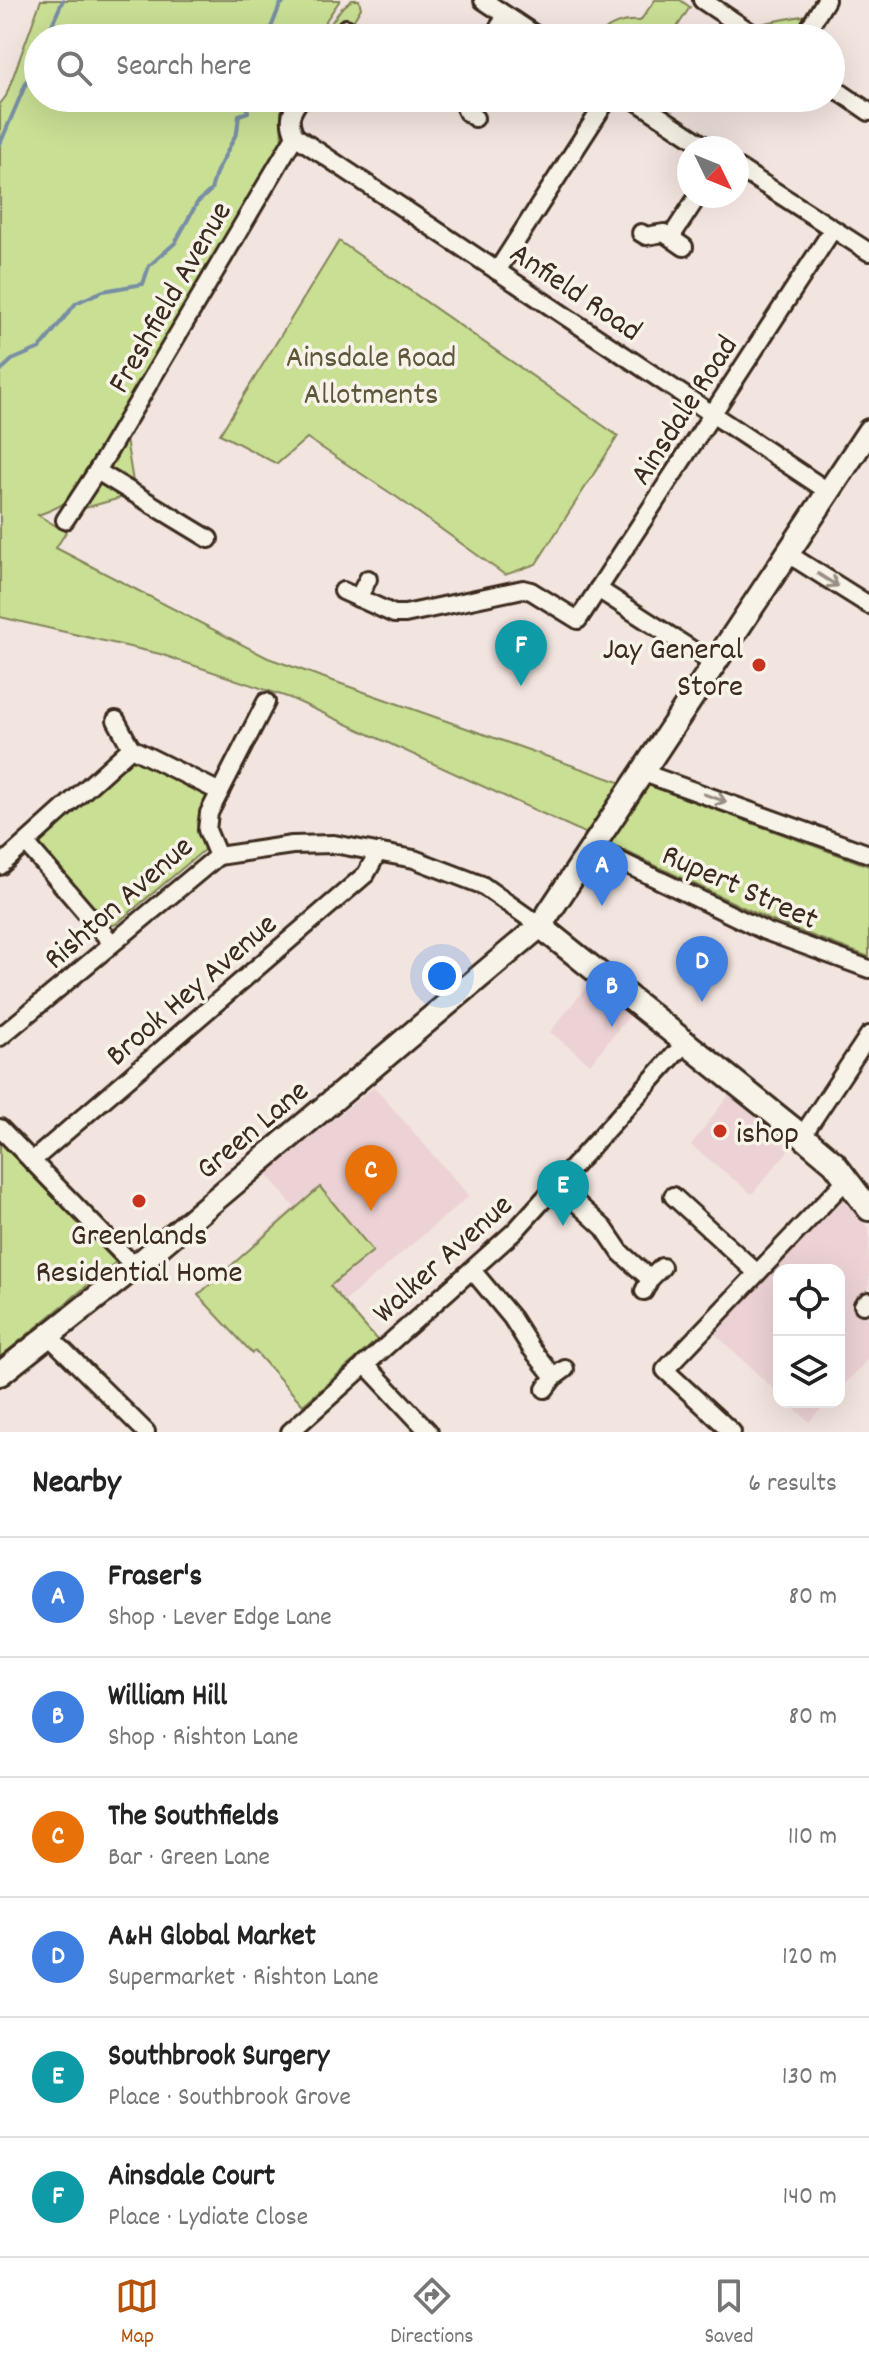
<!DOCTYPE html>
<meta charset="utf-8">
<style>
body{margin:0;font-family:Dekko,sans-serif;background:#f2f2f2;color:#222}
.controls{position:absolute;right:24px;bottom:24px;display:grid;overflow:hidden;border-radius:16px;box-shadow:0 8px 32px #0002}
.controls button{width:72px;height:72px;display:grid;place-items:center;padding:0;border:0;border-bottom:2px solid #e0e0e0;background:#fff;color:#222;font:40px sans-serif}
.compass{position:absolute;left:677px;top:136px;width:72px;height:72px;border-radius:50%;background:#fff;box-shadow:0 8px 32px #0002;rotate:133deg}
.you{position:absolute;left:442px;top:976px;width:28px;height:28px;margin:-20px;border:6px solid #fff;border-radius:50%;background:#1a73e8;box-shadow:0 0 0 12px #1a73e833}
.badge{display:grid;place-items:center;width:52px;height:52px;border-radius:50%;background:#b45309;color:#fff;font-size:26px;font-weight:700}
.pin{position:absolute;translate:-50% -66px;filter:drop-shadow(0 2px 4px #0008)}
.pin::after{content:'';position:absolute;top:42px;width:28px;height:24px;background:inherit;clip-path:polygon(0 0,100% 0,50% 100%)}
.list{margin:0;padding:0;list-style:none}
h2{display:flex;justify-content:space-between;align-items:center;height:104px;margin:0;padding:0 32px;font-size:34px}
h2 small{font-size:26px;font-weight:400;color:#767676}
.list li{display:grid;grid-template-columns:52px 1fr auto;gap:24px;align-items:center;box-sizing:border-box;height:120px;padding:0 32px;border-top:2px solid #e0e0e0}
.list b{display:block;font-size:30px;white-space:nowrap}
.list p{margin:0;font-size:26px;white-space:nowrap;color:#767676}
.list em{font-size:26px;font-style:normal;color:#767676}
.icon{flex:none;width:44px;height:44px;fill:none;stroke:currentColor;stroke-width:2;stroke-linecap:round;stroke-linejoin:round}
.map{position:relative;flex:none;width:869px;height:1432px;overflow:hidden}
.search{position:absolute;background:#fff;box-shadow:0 8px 32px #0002;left:24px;right:24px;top:24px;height:88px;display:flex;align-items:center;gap:20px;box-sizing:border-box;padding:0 28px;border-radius:44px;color:#767676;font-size:30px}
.sheet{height:824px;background:#fff}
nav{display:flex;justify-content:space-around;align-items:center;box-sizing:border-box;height:112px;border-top:2px solid #e0e0e0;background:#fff;font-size:22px;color:#767676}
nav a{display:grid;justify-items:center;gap:4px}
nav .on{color:#b45309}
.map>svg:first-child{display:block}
.built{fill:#ecd2d4}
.green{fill:#c9df94;stroke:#828459;stroke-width:2}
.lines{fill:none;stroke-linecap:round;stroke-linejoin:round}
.stream{stroke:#788ea4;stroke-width:4}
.street-casing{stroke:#3b2a1e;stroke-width:22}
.secondary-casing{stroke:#3b2a1e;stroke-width:28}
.street{stroke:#f7f3e8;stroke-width:16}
.secondary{stroke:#f7f3e8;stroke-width:22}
.oneway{stroke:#998e83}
.poi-dot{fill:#c8321e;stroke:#f7f3e8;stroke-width:3}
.labels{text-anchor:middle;stroke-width:7;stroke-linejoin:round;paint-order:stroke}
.street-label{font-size:32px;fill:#3b2a1e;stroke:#f7f3e8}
.park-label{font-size:32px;fill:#5e573c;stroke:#f7f3e8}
.poi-label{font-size:32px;fill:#3b2a1e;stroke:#f7f3e8;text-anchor:end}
</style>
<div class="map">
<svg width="869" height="1432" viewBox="0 0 869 1432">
<rect width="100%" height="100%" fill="#f2e4df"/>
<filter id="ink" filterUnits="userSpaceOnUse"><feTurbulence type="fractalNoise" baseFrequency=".0125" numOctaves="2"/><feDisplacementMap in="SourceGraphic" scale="16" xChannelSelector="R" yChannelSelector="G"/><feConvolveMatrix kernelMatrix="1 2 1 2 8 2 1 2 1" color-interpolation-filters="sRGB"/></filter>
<g filter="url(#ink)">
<g class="built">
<path d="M591,981L631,1014L590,1064L550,1032Z"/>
<path d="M374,1087L469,1196L344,1302L329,1286L307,1304L253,1243L294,1207L266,1173Z"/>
<path d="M729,1095L792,1146L752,1194L691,1145Z"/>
<path d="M843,1195L869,1230V1292L856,1302L869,1319V1358L839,1390V1270H779V1394L715,1334Z"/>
<path d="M788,1402H828L809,1422Z"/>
</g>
<g class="green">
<path d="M41,0H340L314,38H38V98H290L281,111L282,144L86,475C67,502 69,504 38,515L66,532L56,548L268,658L622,783L587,834L290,698L160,654L0,617V104L6,96Z"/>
<path d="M352,0H359L361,8L352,23L333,37L322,36L341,9Z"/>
<path d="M655,0H680L690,7L670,38H598C608,24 623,20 640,21Z"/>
<path d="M818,13L824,38H759L743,27Z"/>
<path d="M339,241L618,436L536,564L505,575L398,498L307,438L277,464L220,434Z"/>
<path d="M124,427L135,494L70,512Z"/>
<path d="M135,760L205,794L206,798L197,824L204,850L116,924L110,926L42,851L40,845L43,837L127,761Z"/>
<path d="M648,785L869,866V957L770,920L608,843Z"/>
<path d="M0,1142L116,1262L0,1357Z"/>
<path d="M320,1187L373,1251L330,1286L377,1340L303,1405L255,1351L252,1353L198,1295Z"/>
</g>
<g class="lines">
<g class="stream">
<path d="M46,38L63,0"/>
<path d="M267,38L280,5L287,0"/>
<path d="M0,144L38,55"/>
<path d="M0,371L12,360L40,348L76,303L103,291L143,284L149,266L175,243L197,203L211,190L216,173L237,132L239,115L248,112L246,98"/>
</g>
<g class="street-casing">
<g id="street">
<path d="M483,0L540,38"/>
<path d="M702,0L759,38"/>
<path d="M340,38L346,28"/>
<path d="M492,38L506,16"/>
<path d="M803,38L826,0"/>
<path d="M831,86L869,112"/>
<path d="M461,98L467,112L475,118"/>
<path d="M632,98L708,148"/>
<path d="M295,136L829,492"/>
<path d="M737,167L869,252"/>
<path d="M641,233L646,236L664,233L684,247"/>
<path d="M671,237L698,196"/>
<path d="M497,271L607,100"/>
<path d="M97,471L209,539"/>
<path d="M65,520L97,471L295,136C287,119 291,112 301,98"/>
<path d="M788,554L869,605"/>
<path d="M598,589L714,664"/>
<path d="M343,591L394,614H405L523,589L531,591L578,620L833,229"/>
<path d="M358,598L368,579"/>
<path d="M116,720L131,748"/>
<path d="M641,772L869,854"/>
<path d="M26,843L111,942"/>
<path d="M591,847L765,931L869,969"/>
<path d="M218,856L292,845L334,844L414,859L482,885L540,926"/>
<path d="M0,866L131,748L220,792"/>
<path d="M0,1037L218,856L207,830L209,813L266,702"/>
<path d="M0,1128L135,1267"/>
<path d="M802,1136L869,1035"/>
<path d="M32,1161L366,874L378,852"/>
<path d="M558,1186L604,1228L621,1253L650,1279"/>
<path d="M673,1196L757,1273"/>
<path d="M472,1270L512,1318L531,1348L554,1377"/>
<path d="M644,1291L650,1279L662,1267"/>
<path d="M863,1305L869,1301"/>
<path d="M49,1336L146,1432"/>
<path d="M365,1364L429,1432"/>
<path d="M545,1389L554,1377L565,1369"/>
<path d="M290,1432L515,1231L685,1043"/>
<path d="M732,1432L665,1370L847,1179"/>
</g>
</g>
<g class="secondary-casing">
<g id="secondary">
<path d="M540,926L802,1136L834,1163L869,1209"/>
<path d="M0,1374L135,1267L540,926L869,431"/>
</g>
</g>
<use href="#street" class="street"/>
<use href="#secondary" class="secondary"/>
</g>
<defs><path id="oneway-shaft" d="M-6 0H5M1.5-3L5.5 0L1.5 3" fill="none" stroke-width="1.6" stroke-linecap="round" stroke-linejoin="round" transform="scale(2)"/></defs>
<g class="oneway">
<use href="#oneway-shaft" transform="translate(828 580) rotate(32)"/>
<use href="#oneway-shaft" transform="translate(715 798) rotate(19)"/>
</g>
</g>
<g class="poi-dot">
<circle cx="759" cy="665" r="8"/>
<circle cx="720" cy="1131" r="8"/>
<circle cx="139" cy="1201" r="8"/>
</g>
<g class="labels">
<g class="street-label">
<text transform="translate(577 290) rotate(34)" y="11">Anfield Road</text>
<text transform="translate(168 296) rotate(-60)" y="11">Freshfield Avenue</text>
<text transform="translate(682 409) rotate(-57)" y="11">Ainsdale Road</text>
<text transform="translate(741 885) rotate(24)" y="11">Rupert Street</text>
<text transform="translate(117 901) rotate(-41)" y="11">Rishton Avenue</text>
<text transform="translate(190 988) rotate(-41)" y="11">Brook Hey Avenue</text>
<text transform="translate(251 1128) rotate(-40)" y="11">Green Lane</text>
<text transform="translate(441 1257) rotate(-42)" y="11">Walker Avenue</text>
</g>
<g class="park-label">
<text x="371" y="366">Ainsdale Road<tspan x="371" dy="37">Allotments</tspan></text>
</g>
<g class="poi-label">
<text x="743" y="658">Jay General<tspan x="743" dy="37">Store</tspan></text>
<text x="736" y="1142" text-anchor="start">ishop</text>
<text x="139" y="1244" text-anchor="middle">Greenlands<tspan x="139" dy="37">Residential Home</tspan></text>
</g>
</g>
</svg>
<div class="controls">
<button><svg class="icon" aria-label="locate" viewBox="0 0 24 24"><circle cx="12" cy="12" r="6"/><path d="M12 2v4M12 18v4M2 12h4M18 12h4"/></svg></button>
<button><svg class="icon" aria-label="layers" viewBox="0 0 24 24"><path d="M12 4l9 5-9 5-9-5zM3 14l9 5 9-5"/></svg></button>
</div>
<svg class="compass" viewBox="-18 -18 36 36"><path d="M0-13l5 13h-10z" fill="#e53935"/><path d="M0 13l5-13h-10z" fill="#767676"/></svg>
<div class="you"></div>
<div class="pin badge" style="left:602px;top:906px;background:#3f7fe0">A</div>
<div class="pin badge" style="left:612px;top:1027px;background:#3f7fe0">B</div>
<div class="pin badge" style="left:371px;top:1211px;background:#e8710a">C</div>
<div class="pin badge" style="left:702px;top:1002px;background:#3f7fe0">D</div>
<div class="pin badge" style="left:563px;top:1226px;background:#0f9aa8">E</div>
<div class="pin badge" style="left:521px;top:686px;background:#0f9aa8">F</div>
<div class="search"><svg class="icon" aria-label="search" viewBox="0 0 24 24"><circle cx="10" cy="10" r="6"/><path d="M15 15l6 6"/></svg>Search here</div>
</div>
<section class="sheet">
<h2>Nearby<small>6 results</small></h2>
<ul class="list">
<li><span class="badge" style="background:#3f7fe0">A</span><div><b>Fraser's</b><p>Shop · Lever Edge Lane</p></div><em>80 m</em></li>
<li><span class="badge" style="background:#3f7fe0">B</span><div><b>William Hill</b><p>Shop · Rishton Lane</p></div><em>80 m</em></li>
<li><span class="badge" style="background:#e8710a">C</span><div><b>The Southfields</b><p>Bar · Green Lane</p></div><em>110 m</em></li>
<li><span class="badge" style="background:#3f7fe0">D</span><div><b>A&amp;H Global Market</b><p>Supermarket · Rishton Lane</p></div><em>120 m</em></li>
<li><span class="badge" style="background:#0f9aa8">E</span><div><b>Southbrook Surgery</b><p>Place · Southbrook Grove</p></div><em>130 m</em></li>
<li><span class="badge" style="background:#0f9aa8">F</span><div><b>Ainsdale Court</b><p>Place · Lydiate Close</p></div><em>140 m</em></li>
</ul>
</section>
<nav>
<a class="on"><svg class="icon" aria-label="map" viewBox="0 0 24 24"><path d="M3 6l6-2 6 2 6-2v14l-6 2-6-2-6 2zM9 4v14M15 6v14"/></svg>Map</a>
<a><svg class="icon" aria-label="directions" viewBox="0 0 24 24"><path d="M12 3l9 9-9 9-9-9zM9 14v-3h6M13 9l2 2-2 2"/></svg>Directions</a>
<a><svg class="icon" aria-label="saved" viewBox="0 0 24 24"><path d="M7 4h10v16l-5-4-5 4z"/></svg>Saved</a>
</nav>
